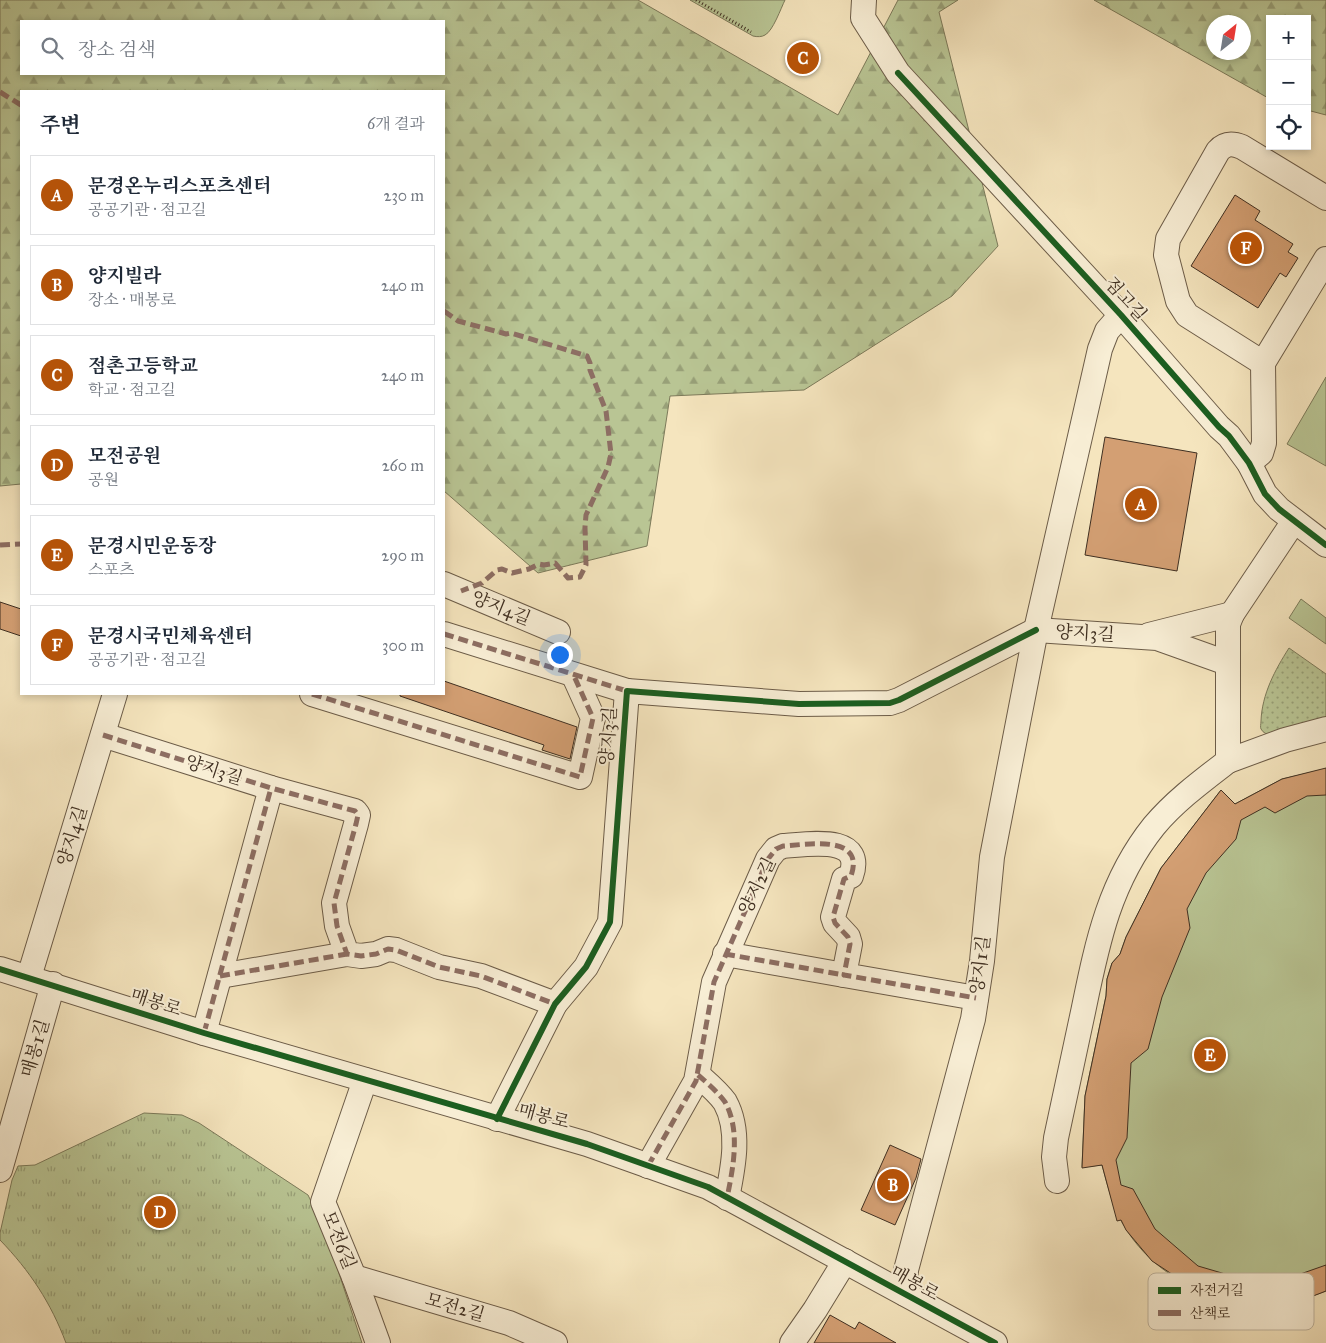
<!DOCTYPE html>
<html lang="ko">
<meta charset="utf-8">
<style>
body{margin:0;font-family:"IM FELL Great Primer","Noto Serif KR",serif;background:#f6f6f7;color:#1f2937}
.controls{position:absolute;right:15px;top:15px;display:grid;overflow:hidden;border-radius:0px;box-shadow:0 2px 8px #0003}
.controls button{width:45px;height:45px;display:grid;place-items:center;padding:0;border:0;border-bottom:1px solid #e0e1e3;background:#fff;color:#1f2937;font:25px sans-serif}
.compass{position:absolute;left:1206px;top:15px;width:45px;height:45px;border-radius:50%;background:#fff;box-shadow:0 2px 8px #0003;rotate:30deg}
.you{position:absolute;left:559px;top:654px;width:18px;height:18px;margin:-12px;border:4px solid #fff;border-radius:50%;background:#1a73e8;box-shadow:0 0 0 8px #1a73e833}
.badge{display:grid;place-items:center;width:32px;height:32px;border-radius:50%;background:#b45309;color:#fff;font-size:16px;font-weight:700}
.pin{position:absolute;translate:-50% -50%;border:2px solid #fff;box-shadow:0 1px 5px #0006}
.list{margin:0;padding:0;list-style:none}
h2{display:flex;justify-content:space-between;align-items:center;height:65px;margin:0;padding:0 20px;font-size:21px}
h2 small{font-size:16px;font-weight:400;color:#747a83}
.list li{display:grid;grid-template-columns:32px 1fr auto;gap:15px;align-items:center;box-sizing:border-box;height:80px;margin:0 10px 10px;padding:0 10px;border:1px solid #e0e1e3;border-radius:0px}
.list b{display:block;font-size:19px;white-space:nowrap}
.list p{margin:0;font-size:16px;white-space:nowrap;color:#747a83}
.list em{font-size:16px;font-style:normal;color:#747a83}
.icon{flex:none;width:28px;height:28px;fill:none;stroke:currentColor;stroke-width:2;stroke-linecap:round;stroke-linejoin:round}
.map{position:relative;flex:none;width:1326px;height:1343px;overflow:hidden}
.search{position:absolute;background:#fff;box-shadow:0 2px 8px #0003;left:20px;top:20px;width:425px;height:55px;display:flex;align-items:center;gap:12px;box-sizing:border-box;padding:0 18px;border-radius:0px;color:#747a83;font-size:19px}
.panel{position:absolute;background:#fff;box-shadow:0 2px 8px #0003;left:20px;top:90px;width:425px;height:605px;border-radius:0px}
.map>svg:first-child{display:block}
.grass{fill:url(#grass-dots);stroke:#7c7a5a}
.forest{fill:url(#forest-firs);stroke:#7c7a5a;fill-rule:evenodd}
.park{fill:url(#park-tufts);stroke:#7c7a5a}
.pitch{fill:#b9c594;stroke:#7c7a5a}
.building{fill:#d39f73;stroke:#3f2f21}
.lines{fill:none;stroke-linecap:round;stroke-linejoin:round}
.minor-casing{stroke:#6c5c48;stroke-width:26}
.path{stroke:#3f2f21;stroke-width:3;stroke-dasharray:1 2.5;stroke-linecap:butt}
.minor{stroke:#f8eed5;stroke-width:24}
.quiet{stroke:#8d6e63;stroke-width:5;stroke-dasharray:10 5;stroke-linecap:butt}
.cycleway-casing{stroke:#f8eed5;stroke-width:9}
.cycleway{stroke:#1b5e20;stroke-width:6}
.labels{text-anchor:middle;stroke-width:4;stroke-linejoin:round;paint-order:stroke}
.street-label{font-size:18px;fill:#3f2f21;stroke:#f8eed5}
.key{fill:#f8eed5;stroke:#c0b59f;stroke-width:1}
.key-label{font-size:14px;fill:#3f2f21}
</style>
<div class="map">
<svg width="1326" height="1343" viewBox="0 0 1326 1343">
<defs>
<pattern id="grass-dots" width="8" height="8" patternUnits="userSpaceOnUse" patternTransform="scale(1.25)"><rect width="8" height="8" fill="#b9c594"/><path d="M2 2h.1M6 6h.1" fill="none" stroke="#98a078" stroke-width="1.8" stroke-linecap="round"/></pattern>
<pattern id="forest-firs" width="22" height="20" patternUnits="userSpaceOnUse" patternTransform="scale(1.25)"><rect width="22" height="20" fill="#b9c594"/><path d="M5 1l3.5 6h-7zM16 11l3.5 6h-7z" fill="#98a078"/></pattern>
<pattern id="park-tufts" width="24" height="20" patternUnits="userSpaceOnUse" patternTransform="scale(1.25)"><rect width="24" height="20" fill="#b9c594"/><path d="M3 7l-1-3M5 7V3M7 7l1-3M15 17l-1-3M17 17v-4M19 17l1-3" fill="none" stroke="#98a078"/></pattern>
</defs>
<rect width="100%" height="100%" fill="#f5e5be"/>
<filter id="stains"><feTurbulence type="fractalNoise" baseFrequency=".004" numOctaves="4"/><feColorMatrix values="0 0 0 0 .2 0 0 0 0 .09 0 0 0 0 .02 0 0 0 .5 -.17"/></filter>
<radialGradient id="worn" r=".72"><stop offset=".6" stop-color="#630" stop-opacity="0"/><stop offset="1" stop-color="#630" stop-opacity=".3"/></radialGradient>
<path class="grass" d="M1289,648L1326,674V720L1271,736C1267,734 1263,733 1261,729C1260,727 1261,724 1261,721C1262,694 1275,670 1289,648Z"/>
<g class="forest">
<path d="M0,0H638L838,115L898,0H958L939,12L998,246L952,296L804,390L670,396L647,546L538,573L444,491V91H21V484L0,486ZM21,21H444V74H21Z"/>
<path d="M1094,0H1326V115L1307,110V19H1270V99ZM1214,22H1244V52H1214Z"/>
</g>
<path class="park" d="M144,1113L182,1115L199,1123L308,1195L324,1228L362,1343H66C51,1303 30,1271 0,1240V1233L12,1180L18,1166L35,1165Z"/>
<g class="pitch">
<path d="M690,0H785C781,8 773,31 765,35C762,37 757,37 753,36Z"/>
<path d="M1326,377V466L1287,444Z"/>
<path d="M1301,599L1326,618V644L1289,618Z"/>
<path d="M1326,769V1291C1256,1319 1167,1295 1126,1229C1113,1209 1108,1187 1102,1165L1082,1167L1085,1096L1106,996L1107,979L1112,963L1120,954L1126,937L1161,868L1221,790L1235,804L1282,779Z"/>
</g>
<g class="building">
<path d="M1235,195L1260,211L1255,220L1293,244L1288,252L1298,258L1286,277L1280,273L1258,308L1191,266Z"/>
<path d="M1105,437L1197,453L1177,571L1085,555Z"/>
<path d="M0,602L21,609V636L0,629Z"/>
<path d="M444,681L577,727L570,759L542,750L544,745L400,696V694H444Z"/>
<path d="M1326,768V795L1307,796L1275,813L1265,807L1241,820L1236,839L1206,873L1187,909L1190,928L1162,997L1148,1049L1131,1063L1127,1138L1116,1160L1121,1185L1133,1189L1155,1229L1198,1266L1239,1278H1289L1326,1265V1291L1308,1298L1263,1303L1227,1299L1193,1288L1152,1261L1126,1230L1121,1220L1117,1221L1102,1165L1082,1168L1085,1096L1106,996L1107,979L1112,963L1120,954L1126,937L1161,868L1221,790L1235,804L1282,779Z"/>
<path d="M890,1145L921,1159L916,1178L895,1225L861,1210Z"/>
<path d="M830,1315L855,1329L859,1322L896,1343H814Z"/>
</g>
<g class="lines">
<g class="minor-casing">
<g id="minor">
<path d="M864,0L863,18L898,73L1121,315L1219,427L1229,436L1249,463L1265,494L1279,509L1326,545"/>
<path d="M1263,363L1187,315L1178,301L1166,255L1168,239L1218,151C1225,143 1232,143 1242,147L1326,198"/>
<path d="M1249,463L1261,453L1264,443L1263,363L1326,259"/>
<path d="M1294,521L1232,614L1228,624V761L1285,740L1326,729"/>
<path d="M444,584L558,632"/>
<path d="M444,634L627,691"/>
<path d="M1149,635L1232,614"/>
<path d="M312,694L580,777L593,718L574,676"/>
<path d="M103,735L271,788L355,811L358,815L356,824L334,903L337,926L347,954L361,956L376,954L388,949L396,950L439,967L481,976L555,1004"/>
<path d="M725,954L844,975"/>
<path d="M0,969L204,1033L587,1144L708,1187L995,1343"/>
<path d="M220,976L347,954"/>
<path d="M29,977L115,694"/>
<path d="M204,1033L271,788"/>
<path d="M698,1075C707,1083 718,1092 725,1102C741,1131 733,1168 727,1198"/>
<path d="M365,1080L323,1202L354,1277L378,1343"/>
<path d="M497,1119L555,1004L586,967L610,922L627,691L799,704L890,703L899,700L1036,630L1157,638L1227,663"/>
<path d="M648,1166L696,1081L714,982L768,859L776,849L783,846C805,845 866,833 851,876L844,879L833,917L835,923L848,937L850,944L844,975L976,998"/>
<path d="M0,1170L53,984"/>
<path d="M1057,1181L1054,1157L1056,1138C1065,1096 1074,1054 1083,1012C1097,944 1109,882 1154,826C1175,801 1202,781 1228,761"/>
<path d="M354,1277L509,1323L555,1343"/>
<path d="M905,1294L906,1270L973,1019L982,961L992,857L1036,630L1100,349L1107,331L1121,315"/>
<path d="M792,1343L815,1310L845,1261"/>
</g>
</g>
<path class="path" d="M696,0L751,32"/>
<use href="#minor" class="minor"/>
<g class="quiet">
<path d="M0,92L21,105"/>
<path d="M444,311L458,321L506,334L511,333L587,356L590,363V370L606,411L611,454L608,467L586,515L585,527L586,565L580,577L568,578L555,563L544,565L539,564L529,569L512,573L502,569L497,570L482,583L461,591"/>
<path d="M0,545L21,544"/>
<path d="M444,634L627,691"/>
<path d="M312,694L580,777L593,718L574,676"/>
<path d="M103,735L271,788L355,811L358,815L356,824L334,903L337,926L347,954L361,956L376,954L388,949L396,950L439,967L481,976L555,1004"/>
<path d="M725,954L844,975"/>
<path d="M220,976L347,954"/>
<path d="M204,1033L271,788"/>
<path d="M698,1075C707,1083 718,1092 725,1102C741,1131 733,1168 727,1198"/>
<path d="M648,1166L696,1081L714,982L768,859L776,849L783,846C805,845 866,833 851,876L844,879L833,917L835,923L848,937L850,944L844,975L976,998"/>
</g>
<g class="cycleway-casing">
<g id="cycleway">
<path d="M898,73L1121,315L1219,427L1229,436L1249,463L1265,494L1279,509L1326,545"/>
<path d="M0,969L204,1033L587,1144L708,1187L995,1343"/>
<path d="M497,1119L555,1004L586,967L610,922L627,691L799,704L890,703L899,700L1036,630"/>
</g>
</g>
<use href="#cycleway" class="cycleway"/>
</g>
<g class="labels">
<g class="street-label">
<text transform="translate(1126 299) rotate(48)" y="6">점고길</text>
<text transform="translate(501 608) rotate(22)" y="6">양지4길</text>
<text transform="translate(1085 633) rotate(3)" y="6">양지3길</text>
<text transform="translate(608 736) rotate(-86)" y="6">양지3길</text>
<text transform="translate(214 770) rotate(18)" y="6">양지3길</text>
<text transform="translate(72 836) rotate(-73)" y="6">양지4길</text>
<text transform="translate(757 886) rotate(-64)" y="6">양지2길</text>
<text transform="translate(980 965) rotate(-83)" y="6">양지1길</text>
<text transform="translate(156 1002) rotate(18)" y="6">매봉로</text>
<text transform="translate(35 1048) rotate(-74)" y="6">매봉1길</text>
<text transform="translate(544 1116) rotate(15)" y="6">매봉로</text>
<text transform="translate(339 1240) rotate(68)" y="6">모전6길</text>
<text transform="translate(915 1283) rotate(29)" y="6">매봉로</text>
<text transform="translate(455 1307) rotate(16)" y="6">모전2길</text>
</g>
</g>
<rect x="1148" y="1273" width="166" height="57" rx="8" class="key"/>
<rect x="1158" y="1287" width="23" height="7" fill="#1b5e20"/>
<rect x="1158" y="1310" width="23" height="6" fill="#8d6e63"/>
<g class="key-label">
<text x="1190" y="1295">자전거길</text>
<text x="1190" y="1318">산책로</text>
</g>
<rect width="100%" height="100%" filter="url(#stains)"/>
<rect width="100%" height="100%" fill="url(#worn)"/>
</svg>
<div class="controls">
<button>+</button>
<button>−</button>
<button><svg class="icon" aria-label="locate" viewBox="0 0 24 24"><circle cx="12" cy="12" r="6"/><path d="M12 2v4M12 18v4M2 12h4M18 12h4"/></svg></button>
</div>
<svg class="compass" viewBox="-18 -18 36 36"><path d="M0-13l5 13h-10z" fill="#e53935"/><path d="M0 13l5-13h-10z" fill="#747a83"/></svg>
<div class="you"></div>
<div class="pin badge" style="left:1141px;top:504px">A</div>
<div class="pin badge" style="left:893px;top:1185px">B</div>
<div class="pin badge" style="left:803px;top:58px">C</div>
<div class="pin badge" style="left:160px;top:1212px">D</div>
<div class="pin badge" style="left:1210px;top:1055px">E</div>
<div class="pin badge" style="left:1246px;top:248px">F</div>
<div class="search"><svg class="icon" aria-label="search" viewBox="0 0 24 24"><circle cx="10" cy="10" r="6"/><path d="M15 15l6 6"/></svg>장소 검색</div>
<section class="panel">
<h2>주변<small>6개 결과</small></h2>
<ul class="list">
<li><span class="badge">A</span><div><b>문경온누리스포츠센터</b><p>공공기관 · 점고길</p></div><em>230 m</em></li>
<li><span class="badge">B</span><div><b>양지빌라</b><p>장소 · 매봉로</p></div><em>240 m</em></li>
<li><span class="badge">C</span><div><b>점촌고등학교</b><p>학교 · 점고길</p></div><em>240 m</em></li>
<li><span class="badge">D</span><div><b>모전공원</b><p>공원</p></div><em>260 m</em></li>
<li><span class="badge">E</span><div><b>문경시민운동장</b><p>스포츠</p></div><em>290 m</em></li>
<li><span class="badge">F</span><div><b>문경시국민체육센터</b><p>공공기관 · 점고길</p></div><em>300 m</em></li>
</ul>
</section>
</div>
